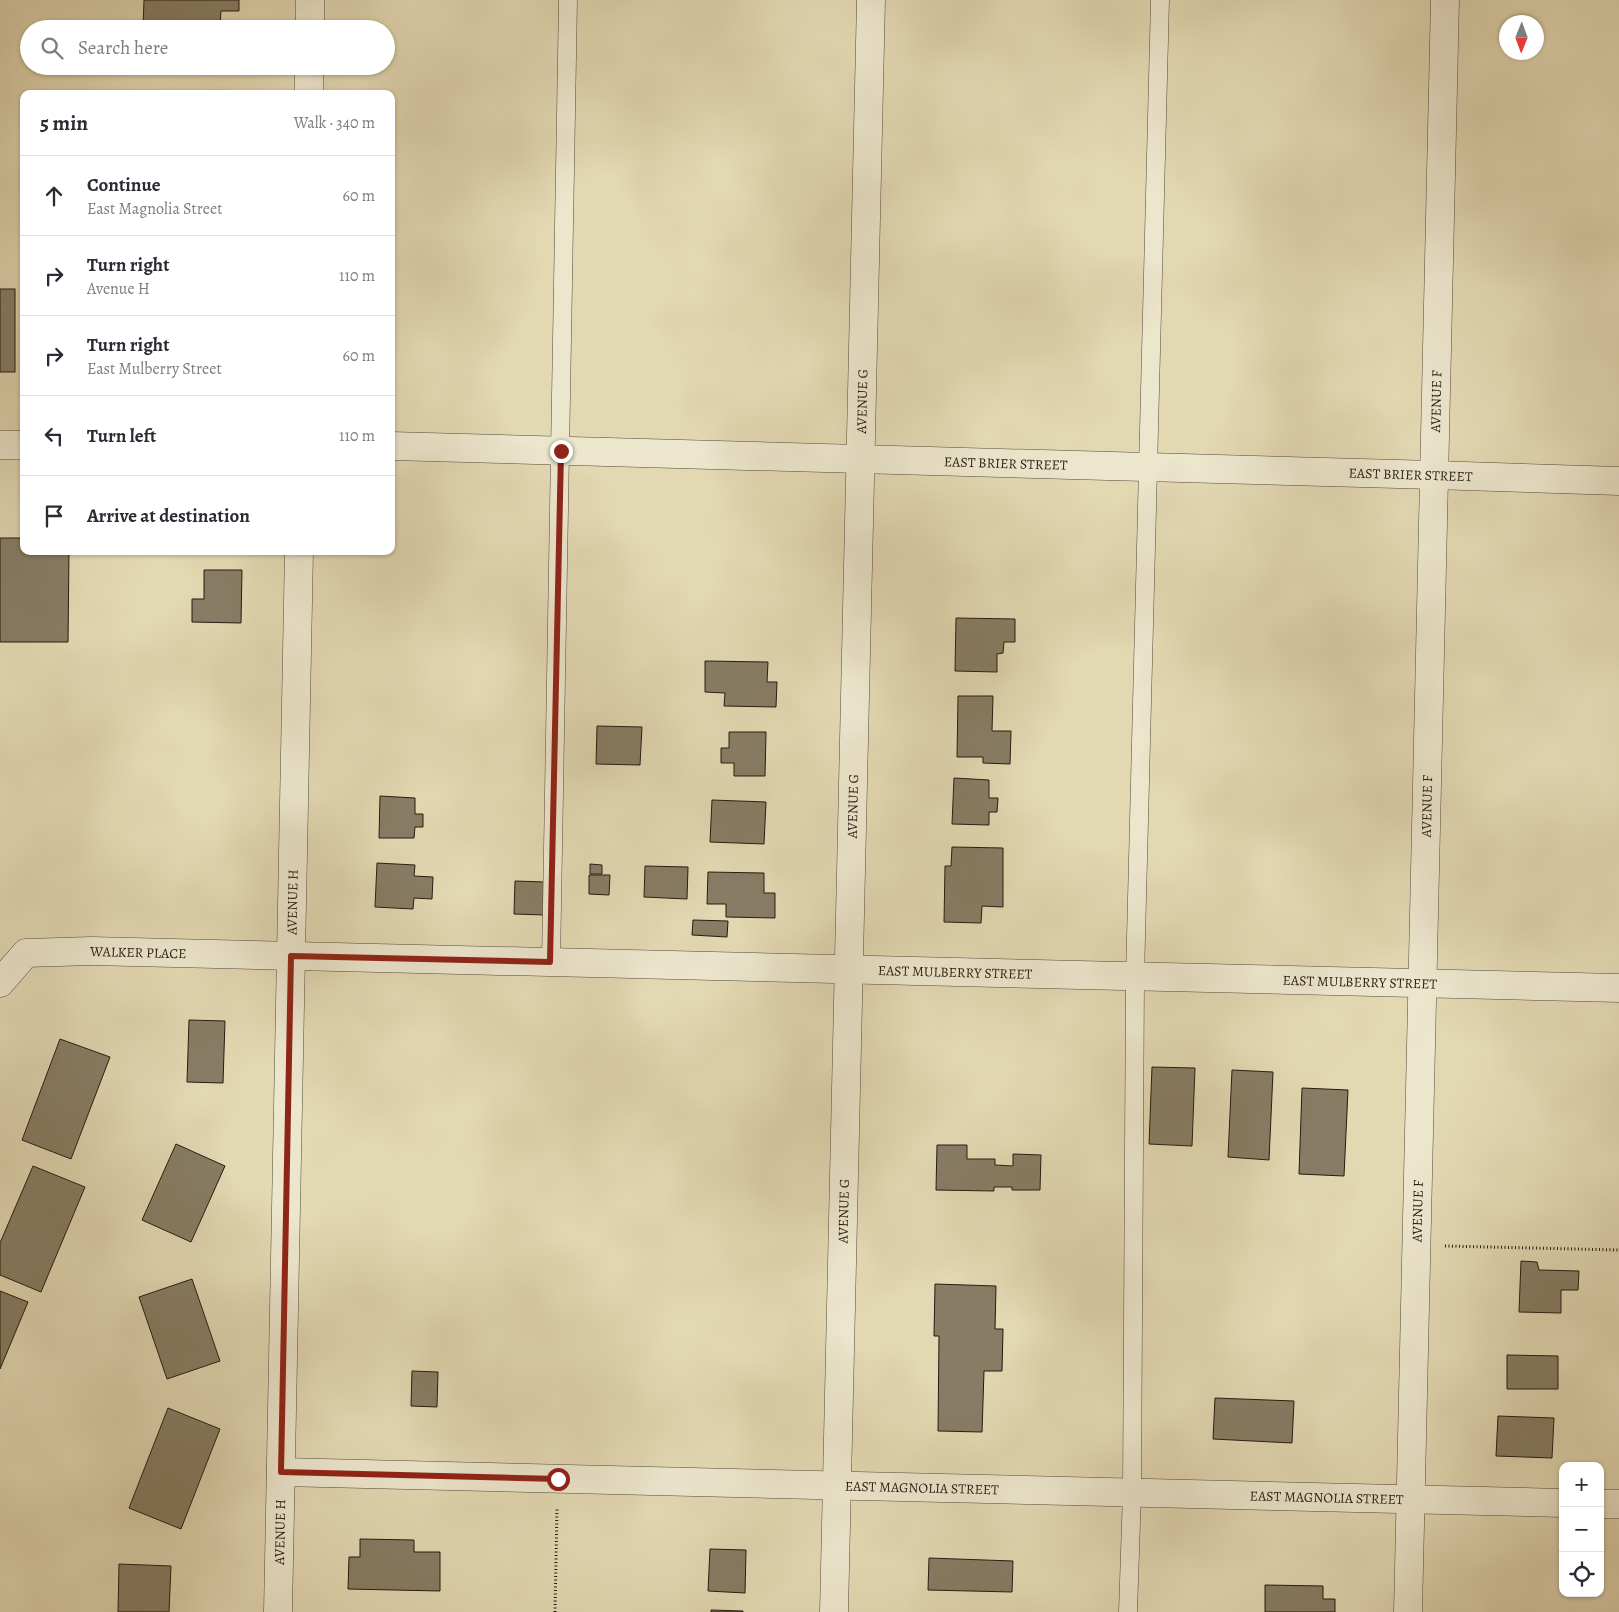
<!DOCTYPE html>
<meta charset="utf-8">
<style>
body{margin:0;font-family:Alegreya,serif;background:#f2f2f3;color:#2b2b33}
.controls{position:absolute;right:15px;bottom:15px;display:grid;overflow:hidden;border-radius:10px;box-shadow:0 1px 4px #0004}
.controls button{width:45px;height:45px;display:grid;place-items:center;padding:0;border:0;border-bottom:1px solid #e1e1e2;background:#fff;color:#2b2b33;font:25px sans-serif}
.compass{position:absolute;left:1499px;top:15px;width:45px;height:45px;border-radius:50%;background:#fff;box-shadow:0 1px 4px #0004;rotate:181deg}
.stop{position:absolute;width:15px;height:15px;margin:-11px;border:4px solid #8f2418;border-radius:50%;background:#fff}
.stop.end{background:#8f2418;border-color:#fff;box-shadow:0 1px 5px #0008}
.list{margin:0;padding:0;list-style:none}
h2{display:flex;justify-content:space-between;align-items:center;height:65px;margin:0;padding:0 20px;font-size:21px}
h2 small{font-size:16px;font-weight:400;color:#7c7c81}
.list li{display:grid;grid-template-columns:32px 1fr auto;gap:15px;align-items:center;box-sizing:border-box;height:80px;padding:0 20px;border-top:1px solid #e1e1e2}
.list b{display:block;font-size:19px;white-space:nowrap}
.list p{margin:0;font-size:16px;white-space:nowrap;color:#7c7c81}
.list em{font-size:16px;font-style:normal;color:#7c7c81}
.icon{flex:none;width:28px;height:28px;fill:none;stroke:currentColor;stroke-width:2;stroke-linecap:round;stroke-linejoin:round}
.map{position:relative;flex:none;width:1619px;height:1612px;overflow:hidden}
.search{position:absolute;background:#fff;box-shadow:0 1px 4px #0004;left:20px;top:20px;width:375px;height:55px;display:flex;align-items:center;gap:12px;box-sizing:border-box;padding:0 18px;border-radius:28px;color:#7c7c81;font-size:19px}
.panel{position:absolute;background:#fff;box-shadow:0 1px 4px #0004;left:20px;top:90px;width:375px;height:465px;border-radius:10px}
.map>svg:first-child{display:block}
.building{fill:#877d65;stroke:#241b11}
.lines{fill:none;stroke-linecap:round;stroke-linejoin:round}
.service-casing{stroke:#544a39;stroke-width:19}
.minor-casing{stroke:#544a39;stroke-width:29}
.tertiary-casing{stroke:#544a39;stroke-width:29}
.path{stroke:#241b11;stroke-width:3;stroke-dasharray:1 2.5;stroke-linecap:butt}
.service{stroke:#ece6cd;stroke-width:18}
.minor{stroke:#ece6cd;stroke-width:28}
.tertiary{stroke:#ece6cd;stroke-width:28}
.route{stroke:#8f2418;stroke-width:6}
.labels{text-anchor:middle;stroke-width:4;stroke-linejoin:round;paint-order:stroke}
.street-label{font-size:14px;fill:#241b11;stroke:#ece6cd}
</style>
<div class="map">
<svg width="1619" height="1612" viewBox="0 0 1619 1612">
<rect width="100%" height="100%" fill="#e2d8b2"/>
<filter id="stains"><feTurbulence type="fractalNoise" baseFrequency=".004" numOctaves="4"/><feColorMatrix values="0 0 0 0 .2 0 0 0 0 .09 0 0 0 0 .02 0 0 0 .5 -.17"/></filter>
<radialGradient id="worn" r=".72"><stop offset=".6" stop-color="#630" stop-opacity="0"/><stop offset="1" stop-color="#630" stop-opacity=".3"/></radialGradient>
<g class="building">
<path d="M144,0H239V11H221L220,27L143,26Z"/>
<rect x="0" y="289" width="15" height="83"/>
<path d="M0,538H24V551H69L68,642H0Z"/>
<path d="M204,570H242L241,623L192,622V599H204Z"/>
<path d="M956,618L1015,619V642H1004L1003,653L997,654V672L955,671Z"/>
<path d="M705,661L768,662L767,682H777L776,707L724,706L725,693L705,692Z"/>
<path d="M958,696H993L992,731H1011L1010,764L983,763V757H957Z"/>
<path d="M597,726L642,727L640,765L596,764Z"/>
<path d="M729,732H766L765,776H734V763H721V748H729Z"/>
<path d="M954,778L989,780V798H998L997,812H989V825L952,824Z"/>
<path d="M380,796L415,798V814H423V827H415L414,838H379Z"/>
<path d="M712,800L766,802L764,844L710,842Z"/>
<path d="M952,847L1003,848V907L982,906L981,923L944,922L945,866H951Z"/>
<path d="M377,863L415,865L414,876L433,877L432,899L414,898L413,909L375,907Z"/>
<path d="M590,864L602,865V874H590Z"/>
<path d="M645,866L688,867L687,899L644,897Z"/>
<path d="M708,872L764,873V893H775V918L726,917V904H707Z"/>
<path d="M589,875H610L609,895L589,894Z"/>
<path d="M515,881L545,882L544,915L514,914Z"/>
<path d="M693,920L728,921L727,937L692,935Z"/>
<path d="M189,1020L225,1021L223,1083L187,1082Z"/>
<path d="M60,1039L110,1057L71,1159L22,1140Z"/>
<path d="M1152,1067L1195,1068L1192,1146L1149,1144Z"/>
<path d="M1232,1070L1273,1072L1269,1160L1228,1157Z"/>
<path d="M1302,1088L1348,1090L1344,1176L1299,1174Z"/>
<path d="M176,1144L225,1166L191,1242L142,1220Z"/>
<path d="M937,1145H967V1159H995V1165L1013,1166V1154L1041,1155L1040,1190H1012V1187H994V1191L936,1190Z"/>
<path d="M33,1166L85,1187L41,1292L0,1275V1243Z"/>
<path d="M1521,1261L1537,1262L1539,1270L1579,1271L1578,1290H1561V1313L1519,1312Z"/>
<path d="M192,1279L220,1361L167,1379L139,1297Z"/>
<path d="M935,1284L996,1286L995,1329H1003L1002,1371H984L982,1432L938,1431L939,1336H934Z"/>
<path d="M0,1291L28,1302L0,1369Z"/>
<path d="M1507,1355L1558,1356V1389H1507Z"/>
<path d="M412,1371L438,1372L437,1407L411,1406Z"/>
<path d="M1215,1398L1294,1401L1292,1443L1213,1439Z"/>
<path d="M168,1408L220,1429L181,1529L129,1508Z"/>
<path d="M1498,1416L1554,1418L1552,1458L1496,1456Z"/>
<path d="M360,1539L414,1540V1552H440V1591L348,1589L349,1557H360Z"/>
<path d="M710,1549L746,1550L745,1593L708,1591Z"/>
<path d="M929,1558L1013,1561L1012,1592L928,1590Z"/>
<path d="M119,1564L171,1566L169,1612H118Z"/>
<path d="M1265,1585L1323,1586V1599H1335V1612H1265Z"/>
<path d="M711,1610L743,1611V1612H711Z"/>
</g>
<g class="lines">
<g class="service-casing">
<g id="service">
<path d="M551,962L568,0"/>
<path d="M1128,1612L1132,1493L1135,977L1160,0"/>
</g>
</g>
<g class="minor-casing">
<g id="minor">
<path d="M0,445H24"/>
<path id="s1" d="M391,446L1434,475L1619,481"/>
<path id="s2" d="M0,983L26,953L91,951L1619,988"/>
<path id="s3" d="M281,1472L1563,1503"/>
<path d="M1600,1504H1619"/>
<path id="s4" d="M834,1612L871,0"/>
<path id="s5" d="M1408,1612L1445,0"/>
</g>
</g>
<g class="tertiary-casing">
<g id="tertiary">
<path d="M310,29V0"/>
<path d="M309,94V66"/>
<path id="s6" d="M278,1612L299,551"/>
</g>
</g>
<g class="path">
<path d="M1445,1246L1619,1250"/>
<path d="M555,1612L557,1508"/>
</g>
<use href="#service" class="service"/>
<use href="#minor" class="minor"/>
<use href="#tertiary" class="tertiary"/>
</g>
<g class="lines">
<path class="route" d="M558,1479L281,1472L291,956L550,962L561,451"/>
</g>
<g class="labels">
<g class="street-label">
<text dy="5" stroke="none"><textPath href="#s4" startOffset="1211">AVENUE G</textPath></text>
<text dy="5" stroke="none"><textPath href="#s5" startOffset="1211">AVENUE F</textPath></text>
<text dy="5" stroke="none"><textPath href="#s1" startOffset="615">EAST BRIER STREET</textPath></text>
<text dy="5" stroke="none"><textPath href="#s1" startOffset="1020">EAST BRIER STREET</textPath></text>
<text dy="5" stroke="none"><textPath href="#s4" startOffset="806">AVENUE G</textPath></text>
<text dy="5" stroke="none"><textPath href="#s5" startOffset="806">AVENUE F</textPath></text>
<text dy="5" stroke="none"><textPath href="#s6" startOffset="710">AVENUE H</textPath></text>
<text dy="5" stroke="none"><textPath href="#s2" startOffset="152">WALKER PLACE</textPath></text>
<text dy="5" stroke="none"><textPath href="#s2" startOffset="969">EAST MULBERRY STREET</textPath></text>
<text dy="5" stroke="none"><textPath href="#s2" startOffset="1374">EAST MULBERRY STREET</textPath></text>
<text dy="5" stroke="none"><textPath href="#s4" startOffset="401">AVENUE G</textPath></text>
<text dy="5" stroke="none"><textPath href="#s5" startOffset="401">AVENUE F</textPath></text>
<text dy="5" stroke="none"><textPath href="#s3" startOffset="641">EAST MAGNOLIA STREET</textPath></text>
<text dy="5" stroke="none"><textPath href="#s3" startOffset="1046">EAST MAGNOLIA STREET</textPath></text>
<text dy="5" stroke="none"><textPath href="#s6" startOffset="80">AVENUE H</textPath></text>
</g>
</g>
<rect width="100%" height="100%" filter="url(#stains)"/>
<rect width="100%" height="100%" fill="url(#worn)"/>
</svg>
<div class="controls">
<button>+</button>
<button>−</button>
<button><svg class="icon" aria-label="locate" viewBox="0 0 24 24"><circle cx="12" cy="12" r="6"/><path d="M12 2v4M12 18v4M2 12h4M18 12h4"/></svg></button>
</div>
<svg class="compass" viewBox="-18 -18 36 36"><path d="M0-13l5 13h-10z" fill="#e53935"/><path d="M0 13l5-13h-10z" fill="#7c7c81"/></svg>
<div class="stop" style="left:558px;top:1479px"></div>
<div class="stop end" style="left:561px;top:451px"></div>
<div class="search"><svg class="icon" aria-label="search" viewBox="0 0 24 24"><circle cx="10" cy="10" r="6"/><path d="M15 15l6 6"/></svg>Search here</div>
<section class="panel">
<h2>5 min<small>Walk · 340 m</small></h2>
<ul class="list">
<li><svg class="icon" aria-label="ahead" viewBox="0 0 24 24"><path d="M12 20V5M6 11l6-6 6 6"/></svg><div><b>Continue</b><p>East Magnolia Street</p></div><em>60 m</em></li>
<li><svg class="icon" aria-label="right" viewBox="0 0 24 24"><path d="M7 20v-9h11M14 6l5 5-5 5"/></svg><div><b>Turn right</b><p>Avenue H</p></div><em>110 m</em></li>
<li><svg class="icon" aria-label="right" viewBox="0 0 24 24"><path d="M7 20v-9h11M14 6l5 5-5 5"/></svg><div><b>Turn right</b><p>East Mulberry Street</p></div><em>60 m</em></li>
<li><svg class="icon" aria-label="left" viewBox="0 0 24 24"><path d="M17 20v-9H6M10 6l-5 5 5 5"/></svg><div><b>Turn left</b></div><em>110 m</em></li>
<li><svg class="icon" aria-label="arrive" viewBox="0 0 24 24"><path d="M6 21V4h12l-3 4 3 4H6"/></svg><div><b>Arrive at destination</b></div></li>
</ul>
</section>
</div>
